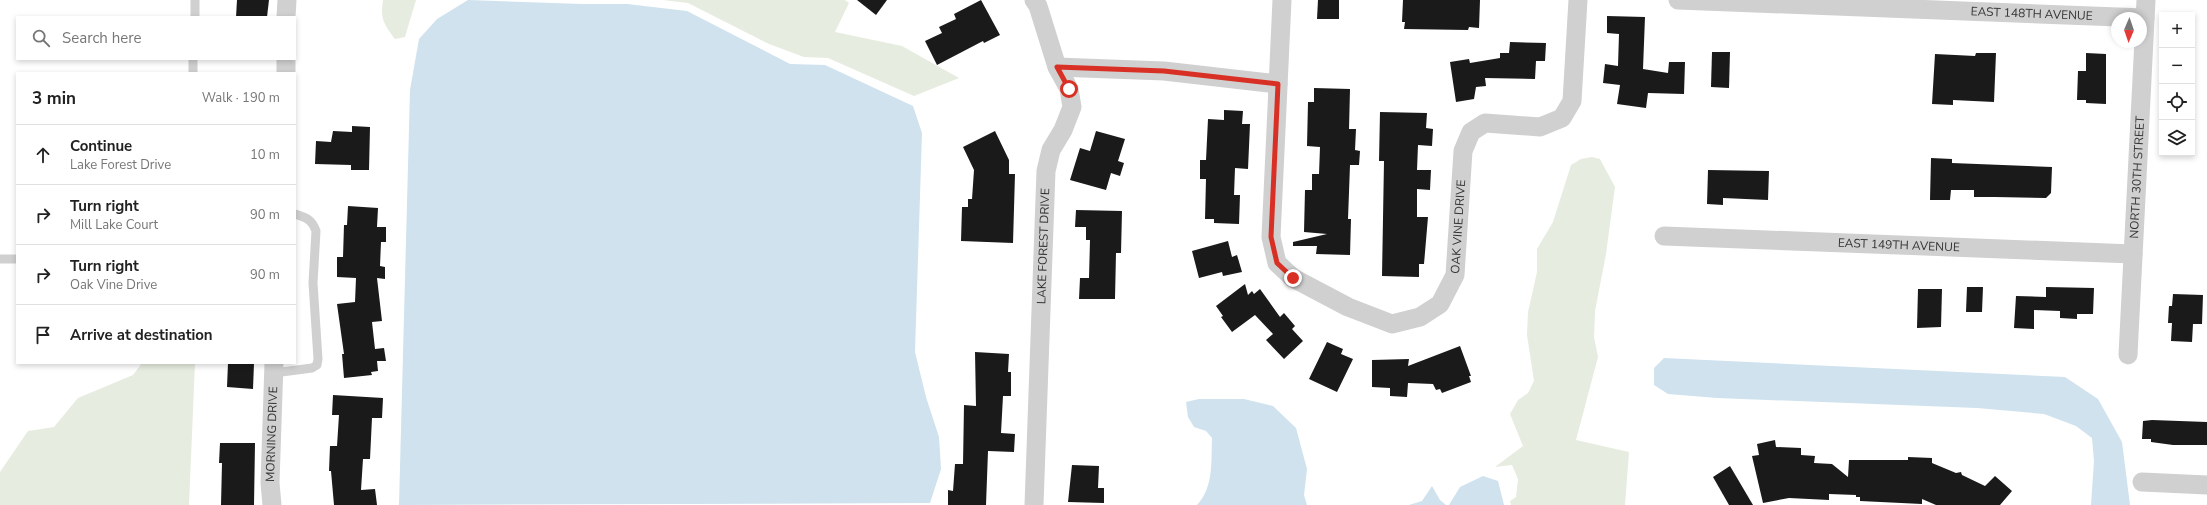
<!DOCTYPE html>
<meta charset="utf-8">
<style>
body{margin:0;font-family:"Nunito Sans",sans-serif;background:#f2f2f2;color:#222}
.controls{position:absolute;right:12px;top:12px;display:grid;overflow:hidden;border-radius:0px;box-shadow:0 2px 6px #0003}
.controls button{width:36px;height:36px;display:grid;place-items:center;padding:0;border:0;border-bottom:1px solid #e0e0e0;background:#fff;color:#222;font:20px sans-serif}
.compass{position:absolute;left:2111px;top:12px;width:36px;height:36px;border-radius:50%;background:#fff;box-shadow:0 2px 6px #0003;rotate:182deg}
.stop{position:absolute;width:12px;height:12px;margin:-9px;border:3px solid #d93025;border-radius:50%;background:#fff}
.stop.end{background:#d93025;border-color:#fff;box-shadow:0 1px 4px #0008}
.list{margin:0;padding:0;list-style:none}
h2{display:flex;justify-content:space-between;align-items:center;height:52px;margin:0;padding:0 16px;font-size:17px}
h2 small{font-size:13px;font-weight:400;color:#767676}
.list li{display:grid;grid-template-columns:26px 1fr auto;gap:12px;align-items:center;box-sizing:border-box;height:60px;padding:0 16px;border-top:1px solid #e0e0e0}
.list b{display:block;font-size:15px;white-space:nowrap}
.list p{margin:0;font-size:13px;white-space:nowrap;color:#767676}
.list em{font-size:13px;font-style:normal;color:#767676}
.icon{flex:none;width:22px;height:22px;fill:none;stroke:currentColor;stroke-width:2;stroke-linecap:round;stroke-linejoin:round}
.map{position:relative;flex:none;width:2207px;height:505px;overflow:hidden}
.search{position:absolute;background:#fff;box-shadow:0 2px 6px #0003;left:16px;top:16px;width:280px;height:44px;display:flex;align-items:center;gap:10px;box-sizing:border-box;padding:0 14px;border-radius:0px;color:#767676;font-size:15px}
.panel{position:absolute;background:#fff;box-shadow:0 2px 6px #0003;left:16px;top:72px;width:280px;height:292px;border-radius:0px}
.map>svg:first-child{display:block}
.green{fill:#e6ecdf}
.water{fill:#cfe2ee}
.building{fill:#1a1a1a}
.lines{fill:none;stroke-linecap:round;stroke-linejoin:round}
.service{stroke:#d0d0d0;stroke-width:9}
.minor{stroke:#d0d0d0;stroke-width:19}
.route{stroke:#d93025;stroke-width:5}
.labels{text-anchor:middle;stroke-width:4;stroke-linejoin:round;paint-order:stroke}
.street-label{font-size:12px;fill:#333;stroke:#fff}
</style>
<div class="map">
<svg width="2207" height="505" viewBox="0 0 2207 505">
<rect width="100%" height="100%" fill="#fff"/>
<g class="green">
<path d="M383,0H416L405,37L395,39C384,24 380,19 383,0Z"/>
<path d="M663,0H845L849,3L835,32L902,46L959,78L914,96L828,58L804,57L769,44L688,3Z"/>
<path d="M1592,157L1600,159L1615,187L1606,254L1595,311L1594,337L1598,357L1576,440L1629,452L1625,505H1511L1510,501L1516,497L1518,479L1512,465L1495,467L1523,446L1510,414L1518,400L1528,393L1534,381L1527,335L1528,312L1537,272V249L1553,222L1571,165L1581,159Z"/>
<path d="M142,363H195L189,505H0V472L28,431L54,427L78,398L133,375Z"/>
</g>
<g class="water">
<path d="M468,0L582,4H627L687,11L790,64L825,65L913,106L922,133L915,352L926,397L939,437L941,469L930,503L399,505L410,90L419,39L437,19Z"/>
<path d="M1664,358L2065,377L2098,399L2122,442L2130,505H2091L2094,461L2092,438L2076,426L2044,414L1977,408L1717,398L1668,394L1654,385V368Z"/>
<path d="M1199,399H1244L1273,406L1296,428L1307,469L1304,495L1307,505H1197C1214,487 1211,461 1212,438L1206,431L1194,427L1188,417L1186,402Z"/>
<path d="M1483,476L1498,481L1504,505H1449L1460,487Z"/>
<path d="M1432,486L1440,500L1446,505H1409L1422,501Z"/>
</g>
<g class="building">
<path d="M237,0H269L267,17H236Z"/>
<path d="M857,0H887L876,15Z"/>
<path d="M981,0L1000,35L984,43L983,41L937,65L925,41L942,33L939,27L956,19L954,14Z"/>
<path d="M1318,0H1339V19H1317Z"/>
<path d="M1403,0H1480L1479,28L1469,27L1468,30L1404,29L1405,22H1402Z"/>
<path d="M1607,16L1645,17L1643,69L1668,73L1669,62H1685L1684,94L1648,93L1646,108L1617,104L1620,85L1603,83L1605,64L1618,66L1619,34L1607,33Z"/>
<path d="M1510,42L1546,43L1545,61H1536L1535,79L1485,78L1486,86L1476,87L1474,99L1456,102L1450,62L1469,59L1470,63L1500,58V53H1509Z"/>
<path d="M1712,52H1730L1729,88L1711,87Z"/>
<path d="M1976,53H1996L1994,102L1953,100V105L1932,104L1935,54L1975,56Z"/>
<path d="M2086,53L2106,54V104L2086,103V100H2077L2078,71H2086Z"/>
<path d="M1314,88L1350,89L1349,129H1356L1355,150L1360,151L1359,165H1350L1348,219H1351L1350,255L1316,254L1317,246H1293V242L1327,234L1304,232L1305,190H1312V174H1319L1320,147L1307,146L1308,102H1314Z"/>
<path d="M1224,110L1243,111L1242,124H1250L1248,169L1235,168L1234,195H1240L1239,224L1214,223V219H1205L1206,179H1200V160H1206L1208,119L1224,120Z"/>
<path d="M1380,112L1427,113L1426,128L1433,129L1432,146L1418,145L1417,170H1431L1430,190L1417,189V217H1428L1424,264H1419V277L1382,276L1384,161H1379Z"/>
<path d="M352,126L370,127L369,170H351V165L315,164L316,141L331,142L333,131L352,132Z"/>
<path d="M995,131L1009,160V174H1015L1013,243L961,241L962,207H968V199H972L974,170L963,147Z"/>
<path d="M1096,131L1125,139L1118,161L1124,163L1120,176L1111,173L1106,190L1070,180L1080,148L1090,151Z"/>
<path d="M1931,158L1952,159V163L2052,167L2051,193L2046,198L1995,197H1974V190H1951L1950,200H1930Z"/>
<path d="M1708,170L1769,171L1768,200L1723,198V205L1707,204Z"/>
<path d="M348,206L378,208L377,227H386V242H381L380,266L385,267V279L377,278L382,321L372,322L375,349L384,348L386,361H377L378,371L371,372L372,375L344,378L342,354H344L337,304L355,302L356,278L337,277V257H343L344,225H347Z"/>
<path d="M1076,210L1122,211L1121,253H1116L1115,299H1079L1080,278H1089L1090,240H1086V227H1075Z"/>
<path d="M1228,241L1232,257L1237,255L1242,272L1223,276L1222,272L1199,278L1192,251Z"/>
<path d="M1245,284L1248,295L1252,291L1254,294L1260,289L1280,317L1284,313L1295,326L1292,329L1303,341L1284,359L1266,340L1273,334L1255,315L1232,332L1221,317L1223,316L1216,306Z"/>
<path d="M1967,287H1983L1982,312H1966Z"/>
<path d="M2046,287L2094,288L2093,314H2077V319L2060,318V311L2034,310V329L2014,328L2016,296L2046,297Z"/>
<path d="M1918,289H1942L1941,327L1917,328Z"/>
<path d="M2173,294L2203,295L2202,324H2193L2192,342L2171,341L2172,323H2168L2169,306H2172Z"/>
<path d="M1327,342L1343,349L1341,354L1353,359L1337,392L1309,379Z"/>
<path d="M1460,346L1471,376H1469L1471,382L1442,393L1440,389L1436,390L1433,384L1408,383L1407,397L1390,396V388L1372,387V360L1409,359L1408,366Z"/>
<path d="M975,352L1009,354L1008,372H1011V396H1003L1001,433L1015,434L1014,452L988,451L986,505H948V490L953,491L955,464H963L964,405L976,406Z"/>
<path d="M228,363H254L253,389L227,387Z"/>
<path d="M333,395L383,398L382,418H372L370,459H363L361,490L375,489L377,505H334L331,471H329L330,446H337L339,415H332Z"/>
<path d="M2152,420L2207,422V445H2173L2151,442V439H2142L2143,421Z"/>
<path d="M1775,440L1776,447L1801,448V455L1815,456L1814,463L1832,464L1848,477L1849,460H1908V457L1932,458V463L1956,473L1961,472L1962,475L1985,486L1995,476L2012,491L2000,505H1936L1922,499V504L1860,501V497H1856V495L1829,494V500L1789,498L1763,503L1752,456L1759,455L1757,444Z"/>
<path d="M220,443H255L254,505H221L222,463H219Z"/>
<path d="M1072,465L1099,466L1098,488H1104V503L1068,502Z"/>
<path d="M1730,466L1753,505H1729L1713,477Z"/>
</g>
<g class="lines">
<g class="service">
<path d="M195,17V0"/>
<path d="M193,73V59"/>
<path d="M0,259H17"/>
<path d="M274,373L312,368L317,365L318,359L313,283L316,231C312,219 305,217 295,214"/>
</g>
<g class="minor">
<path id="s1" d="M1282,0L1271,237L1277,263L1293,278L1348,307L1392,324L1420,317L1440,304L1455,275L1463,151L1471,132L1485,123L1540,127L1562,118L1572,101L1578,0"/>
<path id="s2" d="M1678,0L2145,18"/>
<path d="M286,17L287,0"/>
<path d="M1057,67L1164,71L1278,84"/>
<path d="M286,73V59"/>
<path id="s3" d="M1664,236L2133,254"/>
<path id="s4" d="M2128,355L2146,0"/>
<path d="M2142,482L2207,485"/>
<path id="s5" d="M272,505L270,483L274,363"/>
<path id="s6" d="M1034,505L1046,171L1051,150L1063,130L1072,107L1069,89L1057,67L1038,6L1034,0"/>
</g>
</g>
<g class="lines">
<path class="route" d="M1069,89L1057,67L1164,71L1278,84L1271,237L1277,263L1293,278"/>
</g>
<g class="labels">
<g class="street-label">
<text dy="4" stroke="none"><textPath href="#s2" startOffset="354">EAST 148TH AVENUE</textPath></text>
<text dy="4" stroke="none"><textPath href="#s4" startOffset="178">NORTH 30TH STREET</textPath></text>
<text dy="4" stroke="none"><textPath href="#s1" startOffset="529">OAK VINE DRIVE</textPath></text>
<text dy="4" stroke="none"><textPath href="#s3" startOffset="235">EAST 149TH AVENUE</textPath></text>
<text dy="4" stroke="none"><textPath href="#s6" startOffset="259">LAKE FOREST DRIVE</textPath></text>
<text dy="4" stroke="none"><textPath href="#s5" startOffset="71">MORNING DRIVE</textPath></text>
</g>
</g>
</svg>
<div class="controls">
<button>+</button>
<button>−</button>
<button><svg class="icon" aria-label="locate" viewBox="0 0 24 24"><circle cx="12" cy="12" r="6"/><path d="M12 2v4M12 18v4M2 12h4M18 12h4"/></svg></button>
<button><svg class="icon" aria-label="layers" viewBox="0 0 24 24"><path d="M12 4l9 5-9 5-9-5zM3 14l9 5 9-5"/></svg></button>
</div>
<svg class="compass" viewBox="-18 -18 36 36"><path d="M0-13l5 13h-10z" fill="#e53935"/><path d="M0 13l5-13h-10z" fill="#767676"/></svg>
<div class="stop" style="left:1069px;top:89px"></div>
<div class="stop end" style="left:1293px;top:278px"></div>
<div class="search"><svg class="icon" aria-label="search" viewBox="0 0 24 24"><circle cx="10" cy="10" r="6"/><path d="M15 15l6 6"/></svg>Search here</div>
<section class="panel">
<h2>3 min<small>Walk · 190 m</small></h2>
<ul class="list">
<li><svg class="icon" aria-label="ahead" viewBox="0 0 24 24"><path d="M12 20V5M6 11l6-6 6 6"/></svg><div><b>Continue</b><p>Lake Forest Drive</p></div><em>10 m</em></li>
<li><svg class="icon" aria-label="right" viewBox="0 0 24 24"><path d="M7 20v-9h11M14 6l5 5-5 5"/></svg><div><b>Turn right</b><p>Mill Lake Court</p></div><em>90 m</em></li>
<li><svg class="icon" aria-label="right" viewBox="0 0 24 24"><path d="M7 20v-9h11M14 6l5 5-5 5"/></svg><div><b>Turn right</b><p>Oak Vine Drive</p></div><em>90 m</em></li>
<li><svg class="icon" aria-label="arrive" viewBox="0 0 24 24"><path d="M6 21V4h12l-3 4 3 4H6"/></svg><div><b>Arrive at destination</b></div></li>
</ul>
</section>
</div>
